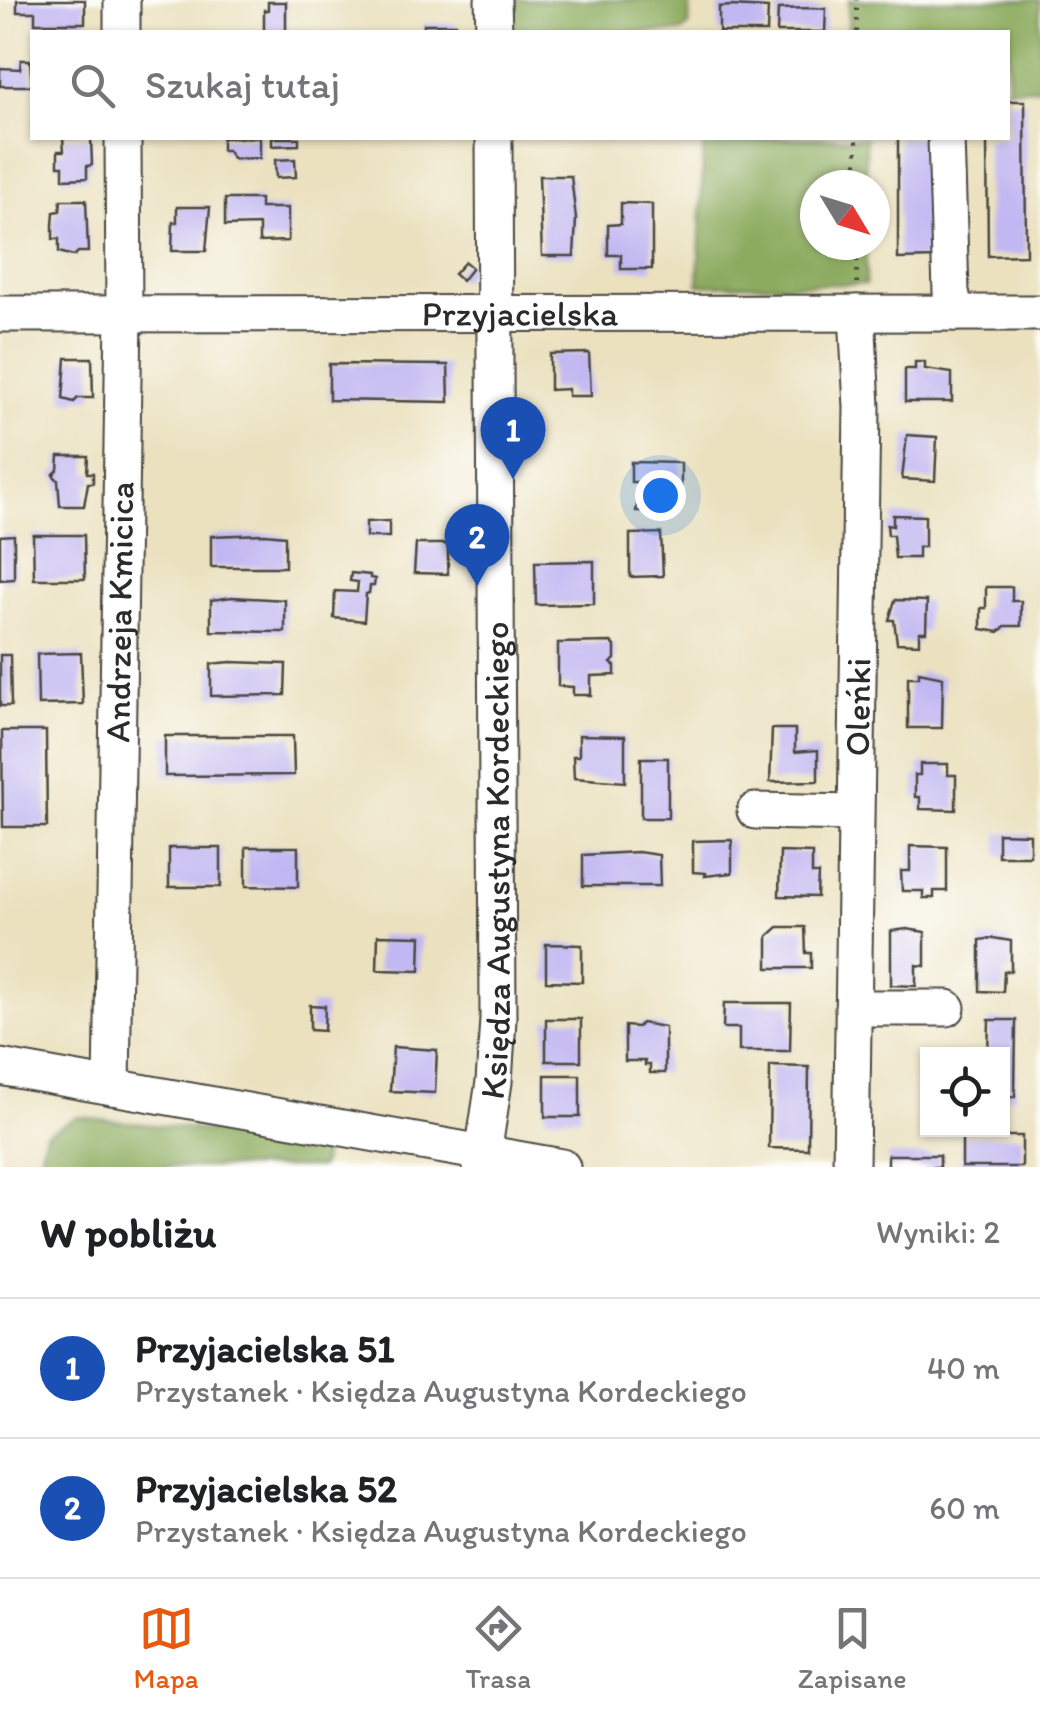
<!DOCTYPE html>
<html lang="pl">
<meta charset="utf-8">
<style>
body{margin:0;font-family:Itim,sans-serif;background:#f2f2f2;color:#202124}
.controls{position:absolute;right:30px;bottom:30px;display:grid;overflow:hidden;border-radius:0px;box-shadow:0 2px 8px #0004}
.controls button{width:90px;height:90px;display:grid;place-items:center;padding:0;border:0;border-bottom:2px solid #e0e0e0;background:#fff;color:#202124;font:50px sans-serif}
.compass{position:absolute;left:800px;top:170px;width:90px;height:90px;border-radius:50%;background:#fff;box-shadow:0 2px 8px #0004;rotate:128deg}
.you{position:absolute;left:660px;top:495px;width:35px;height:35px;margin:-25px;border:8px solid #fff;border-radius:50%;background:#1a73e8;box-shadow:0 0 0 15px #1a73e833}
.badge{display:grid;place-items:center;width:65px;height:65px;border-radius:50%;background:#ea580c;color:#fff;font-size:32px;font-weight:700}
.pin{position:absolute;translate:-50% -82px;filter:drop-shadow(0 2px 5px #0008)}
.pin::after{content:'';position:absolute;top:52px;width:35px;height:30px;background:inherit;clip-path:polygon(0 0,100% 0,50% 100%)}
.list{margin:0;padding:0;list-style:none}
h2{display:flex;justify-content:space-between;align-items:center;height:130px;margin:0;padding:0 40px;font-size:42px}
h2 small{font-size:32px;font-weight:400;color:#757577}
.list li{display:grid;grid-template-columns:65px 1fr auto;gap:30px;align-items:center;box-sizing:border-box;height:140px;padding:0 40px;border-top:2px solid #e0e0e0}
.list b{display:block;font-size:38px;white-space:nowrap}
.list p{margin:0;font-size:32px;white-space:nowrap;color:#757577}
.list em{font-size:32px;font-style:normal;color:#757577}
.icon{flex:none;width:55px;height:55px;fill:none;stroke:currentColor;stroke-width:2;stroke-linecap:round;stroke-linejoin:round}
.map{position:relative;flex:none;width:1040px;height:1167px;overflow:hidden}
.search{position:absolute;background:#fff;box-shadow:0 2px 8px #0004;left:30px;right:30px;top:30px;height:110px;display:flex;align-items:center;gap:25px;box-sizing:border-box;padding:0 35px;border-radius:0px;color:#757577;font-size:38px}
.sheet{height:410px;background:#fff}
nav{display:flex;justify-content:space-around;align-items:center;box-sizing:border-box;height:140px;border-top:2px solid #e0e0e0;background:#fff;font-size:28px;color:#757577}
nav a{display:grid;justify-items:center;gap:5px}
nav .on{color:#ea580c}
.map>svg:first-child{display:block}
.forest{fill:#8cab5f;stroke:#5c6b45;stroke-width:2.5}
.building{fill:#c1b7f2}
.lines{fill:none;stroke-linecap:round;stroke-linejoin:round}
.minor-casing{stroke:#484641;stroke-width:39}
.path{stroke:#484641;stroke-width:4;stroke-dasharray:2.5 8;stroke-linecap:butt}
.minor{stroke:#fff;stroke-width:35}
.labels{text-anchor:middle;stroke-width:9;stroke-linejoin:round;paint-order:stroke}
.street-label{font-size:35px;fill:#2b2b2b;stroke:#fdfcf7}
</style>
<div class="map">
<svg width="1040" height="1167" viewBox="0 0 1040 1167">
<rect width="100%" height="100%" fill="#fdfcf7"/>
<filter id="ink" filterUnits="userSpaceOnUse"><feTurbulence type="fractalNoise" baseFrequency=".01" numOctaves="2"/><feDisplacementMap in="SourceGraphic" scale="20" xChannelSelector="R" yChannelSelector="G"/><feConvolveMatrix kernelMatrix="1 2 1 2 8 2 1 2 1" color-interpolation-filters="sRGB"/></filter>
<filter id="wash" filterUnits="userSpaceOnUse"><feTurbulence type="fractalNoise" baseFrequency=".0048" numOctaves="4" result="noise"/><feDisplacementMap in="SourceGraphic" scale="40" xChannelSelector="R" yChannelSelector="G"/><feGaussianBlur stdDeviation="2.25" result="paint"/><feColorMatrix in="noise" values="0 0 0 0 0 0 0 0 0 0 0 0 0 0 0 0 0 1.4 0 .05"/><feComposite in="paint" operator="in"/></filter>
<g filter="url(#wash)">
<rect width="100%" height="100%" fill="#ebe1bf"/>
<g class="forest">
<path d="M509,0H690L689,26L682,32H507Z"/>
<path d="M849,0H1040V88H1008V32H848Z"/>
<path d="M704,138H866V185H815V245H866V284L698,285Z"/>
<path d="M77,1117L326,1143L321,1167H38L46,1133Z"/>
</g>
<g id="blocks">
<g class="building">
<path d="M17,0H85V23H35V12H17Z"/>
<path d="M268,2H286V32H264V10H268Z"/>
<path d="M731,6L768,8L767,32H719V7Z"/>
<path d="M814,8L826,9L825,32H777L778,9Z"/>
<rect x="424" y="24" width="32" height="8"/>
<path d="M21,60H30L32,86H0V68L20,69Z"/>
<path d="M1008,101H1025L1026,255L988,256L987,139L1008,138Z"/>
<path d="M63,138H91L92,165L87,166V178L63,179V166H58V151H64Z"/>
<path d="M222,138H260V158L233,159L228,151H222Z"/>
<path d="M272,138H299V145L272,146Z"/>
<path d="M898,138H935L936,258L898,259Z"/>
<path d="M295,159L296,177L276,178L275,160Z"/>
<path d="M539,176H571L576,219L574,256H542Z"/>
<path d="M225,199H260V208H288V241L259,242V225L225,226Z"/>
<path d="M61,200H86L88,252H78L74,256L59,252V239H53V225L54,212L60,211Z"/>
<path d="M621,203L652,204V269H621V255H608V225L621,224Z"/>
<path d="M177,207H210L206,251H172L173,222H177Z"/>
<path d="M465,262L472,268L462,281L454,274Z"/>
<path d="M589,353L591,396H568V389L550,390V354Z"/>
<path d="M66,358H92L93,398H78L74,402L63,399Z"/>
<path d="M915,362H925V369L952,373V402H905V369H915Z"/>
<path d="M329,364L448,365L449,402L329,400Z"/>
<path d="M907,435L937,437L935,481L902,479Z"/>
<path d="M59,456H88L87,473H93V483H88L84,506H60L58,480L53,475L58,470Z"/>
<path d="M631,462L681,463V500H662L661,511H636L641,482H631Z"/>
<path d="M893,515L925,516V547H918V558H895L893,535H888L887,525L893,526Z"/>
<path d="M389,521V537H366V522Z"/>
<path d="M661,533L663,576L630,577V534Z"/>
<path d="M265,534L285,536V567H211V536Z"/>
<path d="M14,535V579L0,580V536Z"/>
<path d="M33,535H84L85,579H34Z"/>
<path d="M416,544H448V574L414,573Z"/>
<path d="M594,561V604L536,605L535,562Z"/>
<path d="M351,573L370,575V578L375,579L374,586H370L369,593L366,594L364,621L334,618L335,591L357,592L358,582L350,581Z"/>
<path d="M986,587H1012V601H1021V626H1005L999,632L981,629V608H986Z"/>
<path d="M232,597L285,600V632L211,631V600Z"/>
<path d="M895,600L927,601L926,632H919V644L897,643L894,620H889Z"/>
<path d="M611,642L615,646V659L611,663L615,666V675L591,676V695H573V687L558,686V643Z"/>
<path d="M81,653L83,704L38,705L37,654Z"/>
<path d="M0,655H10L11,706H0Z"/>
<path d="M231,662L286,664L285,695L211,696V664Z"/>
<path d="M919,672L943,677L942,728H908V677H919Z"/>
<path d="M772,729H795V752L818,750V781L770,782Z"/>
<path d="M2,731H46L47,827H3Z"/>
<path d="M579,735L625,736V782L574,778L573,756H579Z"/>
<path d="M165,736H293L294,775L165,776Z"/>
<rect x="641" y="758" width="27" height="60"/>
<path d="M920,764H948V775H956V810L920,809V797H915V775H920Z"/>
<path d="M998,833L1030,834V856H998Z"/>
<path d="M732,840V873L705,876L706,873L693,872V841Z"/>
<path d="M910,846L947,847V891H934V898H923V891H902L901,871H910Z"/>
<path d="M246,847H298V887L246,886Z"/>
<rect x="169" y="848" width="52" height="39"/>
<path d="M638,852L659,855L660,886H583V855Z"/>
<path d="M780,852L812,853V874H818L817,897L779,896Z"/>
<path d="M778,927H805L806,953H811V968H768V936Z"/>
<path d="M907,929L925,932V966L916,965V986L891,985V931Z"/>
<path d="M378,935L421,936L420,971L377,970Z"/>
<path d="M993,938L1011,941V971H1004L1003,992L980,991V940Z"/>
<path d="M546,944L582,945V982L546,981Z"/>
<path d="M724,1003H791L790,1051H739V1028H723Z"/>
<path d="M310,1005L325,1006L324,1031L310,1030Z"/>
<rect x="546" y="1019" width="35" height="42"/>
<path d="M989,1020H1016L1015,1097H1002V1054H988Z"/>
<path d="M641,1023L665,1027V1073H650V1065H645V1061H625V1026L638,1027Z"/>
<path d="M393,1047L437,1050L435,1093L390,1091Z"/>
<path d="M770,1066L809,1067L808,1149L769,1148Z"/>
<rect x="545" y="1075" width="35" height="42"/>
<rect x="962" y="1136" width="60" height="31"/>
<rect x="888" y="1155" width="52" height="12"/>
</g>
</g>
</g>
<g filter="url(#ink)">
<use href="#blocks" fill-opacity="0" stroke="#484641" stroke-width="2.5"/>
<g class="lines">
<g class="minor-casing">
<g id="minor">
<path d="M122,0V32"/>
<path d="M493,0L494,32"/>
<path d="M946,138L951,292L956,313"/>
<path id="s1" d="M0,314L1040,313"/>
<path d="M755,811L855,813"/>
<path d="M853,1008H947"/>
<path d="M0,1067L562,1167"/>
<path id="s2" d="M112,1087L124,314L123,138"/>
<path id="s3" d="M481,1167L494,1082L498,1019L494,138"/>
<path id="s4" d="M851,1167L862,407L857,313"/>
</g>
</g>
<g class="path">
<path d="M857,32V0"/>
<path d="M857,185V138"/>
<path d="M857,283V245"/>
</g>
<use href="#minor" class="minor"/>
</g>
</g>
<g class="labels">
<g class="street-label">
<text dy="12" stroke="none"><textPath href="#s1" startOffset="520">Przyjacielska</textPath></text>
<text dy="12" stroke="none"><textPath href="#s2" startOffset="475">Andrzeja Kmicica</textPath></text>
<text dy="12" stroke="none"><textPath href="#s4" startOffset="460">Oleńki</textPath></text>
<text dy="12" stroke="none"><textPath href="#s3" startOffset="308">Księdza Augustyna Kordeckiego</textPath></text>
</g>
</g>
</svg>
<div class="controls">
<button><svg class="icon" aria-label="locate" viewBox="0 0 24 24"><circle cx="12" cy="12" r="6"/><path d="M12 2v4M12 18v4M2 12h4M18 12h4"/></svg></button>
</div>
<svg class="compass" viewBox="-18 -18 36 36"><path d="M0-13l5 13h-10z" fill="#e53935"/><path d="M0 13l5-13h-10z" fill="#757577"/></svg>
<div class="you"></div>
<div class="pin badge" style="left:513px;top:479px;background:#1a4fb4">1</div>
<div class="pin badge" style="left:477px;top:586px;background:#1a4fb4">2</div>
<div class="search"><svg class="icon" aria-label="search" viewBox="0 0 24 24"><circle cx="10" cy="10" r="6"/><path d="M15 15l6 6"/></svg>Szukaj tutaj</div>
</div>
<section class="sheet">
<h2>W pobliżu<small>Wyniki: 2</small></h2>
<ul class="list">
<li><span class="badge" style="background:#1a4fb4">1</span><div><b>Przyjacielska 51</b><p>Przystanek · Księdza Augustyna Kordeckiego</p></div><em>40 m</em></li>
<li><span class="badge" style="background:#1a4fb4">2</span><div><b>Przyjacielska 52</b><p>Przystanek · Księdza Augustyna Kordeckiego</p></div><em>60 m</em></li>
</ul>
</section>
<nav>
<a class="on"><svg class="icon" aria-label="map" viewBox="0 0 24 24"><path d="M3 6l6-2 6 2 6-2v14l-6 2-6-2-6 2zM9 4v14M15 6v14"/></svg>Mapa</a>
<a><svg class="icon" aria-label="directions" viewBox="0 0 24 24"><path d="M12 3l9 9-9 9-9-9zM9 14v-3h6M13 9l2 2-2 2"/></svg>Trasa</a>
<a><svg class="icon" aria-label="saved" viewBox="0 0 24 24"><path d="M7 4h10v16l-5-4-5 4z"/></svg>Zapisane</a>
</nav>
